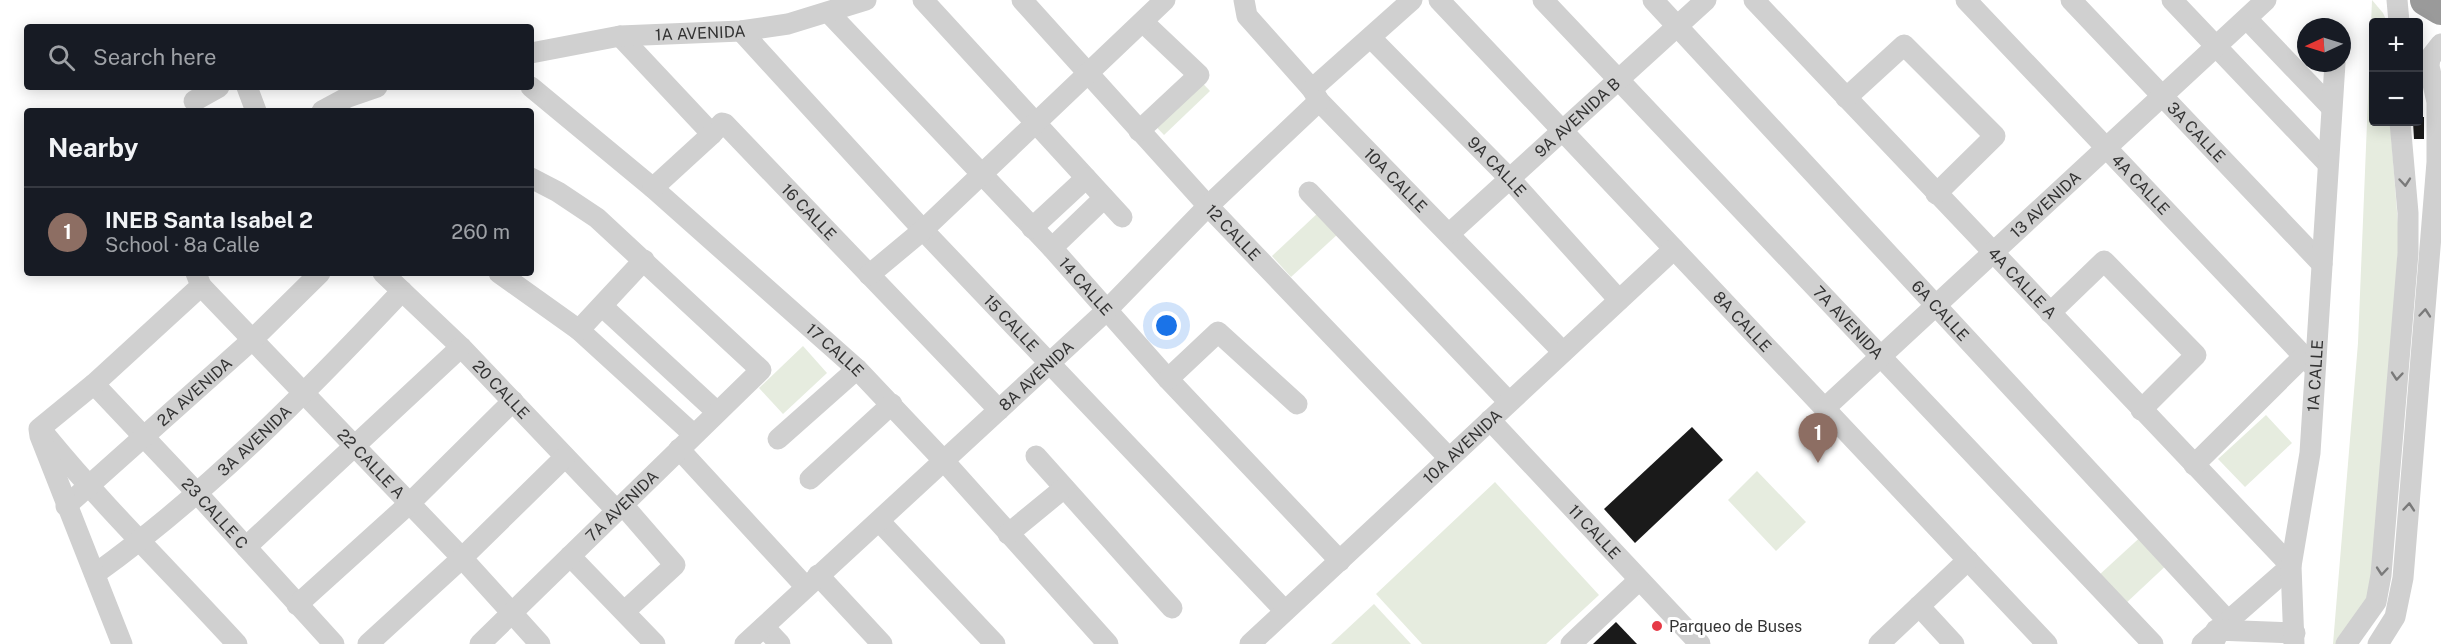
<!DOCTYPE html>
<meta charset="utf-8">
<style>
body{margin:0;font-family:"Public Sans",sans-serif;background:#242831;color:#f1f3f6}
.controls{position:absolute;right:18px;top:18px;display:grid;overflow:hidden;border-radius:6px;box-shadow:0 3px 15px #0003}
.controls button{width:54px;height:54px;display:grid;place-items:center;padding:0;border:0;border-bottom:2px solid #363941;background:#171b24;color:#f1f3f6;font:30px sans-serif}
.compass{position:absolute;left:2297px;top:18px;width:54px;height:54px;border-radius:50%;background:#171b24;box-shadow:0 3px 15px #0003;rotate:266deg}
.you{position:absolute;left:1167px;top:326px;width:21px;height:21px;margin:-15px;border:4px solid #fff;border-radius:50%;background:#1a73e8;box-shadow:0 0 0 9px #1a73e833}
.badge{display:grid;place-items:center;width:39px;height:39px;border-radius:50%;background:#0f766e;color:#fff;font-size:20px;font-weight:700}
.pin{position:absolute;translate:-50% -50px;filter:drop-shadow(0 2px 3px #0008)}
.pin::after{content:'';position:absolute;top:32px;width:21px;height:18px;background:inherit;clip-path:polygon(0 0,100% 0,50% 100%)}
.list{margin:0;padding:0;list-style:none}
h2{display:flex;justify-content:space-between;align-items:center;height:78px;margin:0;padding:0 24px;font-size:26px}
h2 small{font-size:20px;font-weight:400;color:#9ea1a6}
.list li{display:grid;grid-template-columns:39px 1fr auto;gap:18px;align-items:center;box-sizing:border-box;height:90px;padding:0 24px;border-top:2px solid #363941}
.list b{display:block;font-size:22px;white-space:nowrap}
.list p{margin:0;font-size:20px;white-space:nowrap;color:#9ea1a6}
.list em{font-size:20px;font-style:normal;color:#9ea1a6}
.icon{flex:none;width:33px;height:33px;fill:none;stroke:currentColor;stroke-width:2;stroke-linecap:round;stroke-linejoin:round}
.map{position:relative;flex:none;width:2441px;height:644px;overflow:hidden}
.search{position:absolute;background:#171b24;box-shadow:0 3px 15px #0003;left:24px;top:24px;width:510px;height:66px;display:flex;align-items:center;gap:15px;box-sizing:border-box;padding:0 21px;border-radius:6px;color:#9ea1a6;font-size:22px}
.panel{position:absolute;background:#171b24;box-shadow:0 3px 15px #0003;left:24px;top:108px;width:510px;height:168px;border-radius:6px}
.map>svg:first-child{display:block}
.green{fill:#e6ecdf}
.building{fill:#1a1a1a}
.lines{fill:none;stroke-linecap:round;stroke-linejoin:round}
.minor{stroke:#d0d0d0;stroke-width:21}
.highway{stroke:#9a9a9a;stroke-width:32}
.oneway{stroke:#7a7a7a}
.poi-dot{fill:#e63946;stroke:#fff;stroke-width:2}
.labels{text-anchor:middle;stroke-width:6;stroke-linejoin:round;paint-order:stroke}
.street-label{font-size:16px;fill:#333;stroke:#fff}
.poi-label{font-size:16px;fill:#333;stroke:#fff;text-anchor:start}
</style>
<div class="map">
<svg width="2441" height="644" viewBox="0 0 2441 644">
<rect width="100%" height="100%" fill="#fff"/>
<g class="green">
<path d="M2372,0L2383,13L2387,22H2374V122H2390L2399,237L2374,589L2338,644H2333L2358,343Z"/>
<path d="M1192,72L1210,91L1164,135L1146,116Z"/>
<path d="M1319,212L1339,233L1291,277L1272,256Z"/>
<path d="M803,346L827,373L783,414L759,388Z"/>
<path d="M2266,415L2292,443L2245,487L2218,459Z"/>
<path d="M1757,471L1806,522L1776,551L1728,500Z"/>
<path d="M1495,482L1599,595L1546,644H1422L1376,594Z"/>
<path d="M2146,532L2172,560L2125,604L2098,576Z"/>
<path d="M1374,604L1411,644H1331Z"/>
</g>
<g class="building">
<path d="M2418,117H2424V139H2414L2413,122H2418Z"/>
<path d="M1692,427L1723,460L1635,543L1604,509Z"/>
<path d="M1616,622L1637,644H1593Z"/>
</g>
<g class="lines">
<g class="minor">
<path d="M923,0L1122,217"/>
<path id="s1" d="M1022,0L1208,206L1449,458"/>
<path id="s2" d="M1244,0L1247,16L1312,89L1319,101L1563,352"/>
<path id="s3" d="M1439,0L2047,644"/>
<path id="s4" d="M1543,0L2153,644"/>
<path id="s5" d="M1653,0L2227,620"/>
<path id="s6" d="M1754,0L2291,566L2202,644"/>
<path id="s7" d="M1966,0L2315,368"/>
<path id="s8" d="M2071,0L2322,264"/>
<path d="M2172,0L2328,164"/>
<path d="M2397,0L2399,22"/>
<path id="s9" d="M829,13L1052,248L1168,379L1340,561"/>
<path d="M2247,19L2331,107"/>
<path id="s10" d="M741,31L923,230L1285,611"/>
<path id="s11" d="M620,36L712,134L722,123L725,124L999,410"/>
<path id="s12" d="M1371,38L1510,179L1619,300"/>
<path id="s13" d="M531,53L620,36L741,31L788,24L866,0"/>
<path d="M247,87L256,111"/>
<path id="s14" d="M531,87L653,188L857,369L944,461L1108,644"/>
<path d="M1312,89L1412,0"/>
<path d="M1846,98L1904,45L1995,136L1936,194"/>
<path d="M194,101L219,87"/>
<path d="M322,111L348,97L377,87"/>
<path d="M1139,131L1199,75L1143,22"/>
<path d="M653,188L712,134"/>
<path d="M1309,192L1509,402"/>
<path d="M1032,228L1086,178"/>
<path id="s15" d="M1450,233L1706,0"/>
<path d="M1052,248L1104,198"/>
<path id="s16" d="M383,273L461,347L617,511"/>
<path d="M499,273L579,330L693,434"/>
<path d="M869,275L923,230L1165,0"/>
<path id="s17" d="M201,286L462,558L540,644"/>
<path d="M603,307L717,412"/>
<path d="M2050,313L2104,261L2196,355L2141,410"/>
<path d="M579,330L644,260"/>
<path d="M1168,379L1218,332L1297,404"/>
<path id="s18" d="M94,384L196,492L334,644"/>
<path id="s19" d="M1825,408L2266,0"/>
<path id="s20" d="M1490,420L1700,644"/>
<path d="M47,437C106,509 174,575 237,644"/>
<path d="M778,439L857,369"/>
<path d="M679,449L805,586"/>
<path d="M1036,456L1172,608"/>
<path d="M2194,465L2304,356"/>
<path d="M810,479L892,404"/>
<path d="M623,505L675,565L625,611"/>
<path id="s21" d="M66,506L252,340L320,273"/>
<path d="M880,522L995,644"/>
<path d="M1008,534L1064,488"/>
<path d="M246,547L461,347"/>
<path d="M570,556L655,644"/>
<path id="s22" d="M95,574C208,493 307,392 402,291"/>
<path d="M818,575L882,644"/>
<path d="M297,605L410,503L513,401"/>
<path d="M1919,606L1954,644"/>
<path d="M764,627L780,644"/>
<path d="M2216,638V630L2295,633"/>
<path d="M122,644L40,436L39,429L94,384L201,286L196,273"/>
<path d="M368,644L462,558L565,457"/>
<path id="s23" d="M480,644L761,370L597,218L558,192L531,178"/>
<path id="s24" d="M745,644L1106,311L1208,206L1319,101"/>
<path id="s25" d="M1250,644L1674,249"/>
<path d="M1571,644L1638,581"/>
<path d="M1879,644L1968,560"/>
<path id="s26" d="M2294,644L2291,566L2310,453L2335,63"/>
<path d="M2346,644L2376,602L2381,575L2408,253V213L2400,122"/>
<path d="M2378,644L2395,617L2403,578L2437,162V102L2429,66L2430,58L2441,44"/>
</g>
<path class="highway" d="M2426,0L2441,9"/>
</g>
<defs><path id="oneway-chevron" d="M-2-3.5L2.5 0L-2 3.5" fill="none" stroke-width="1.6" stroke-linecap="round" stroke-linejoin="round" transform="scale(1.5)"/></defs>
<g class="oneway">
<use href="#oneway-chevron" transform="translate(2405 182) rotate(85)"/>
<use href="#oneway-chevron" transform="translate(2425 313) rotate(-85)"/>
<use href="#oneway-chevron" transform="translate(2397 376) rotate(95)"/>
<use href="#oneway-chevron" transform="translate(2409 507) rotate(-85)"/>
<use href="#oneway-chevron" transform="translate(2382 571) rotate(95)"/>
</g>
<circle class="poi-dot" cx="1657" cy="626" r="6"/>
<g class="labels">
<g class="street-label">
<text dy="6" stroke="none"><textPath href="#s13" startOffset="171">1A AVENIDA</textPath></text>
<text dy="6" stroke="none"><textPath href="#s15" startOffset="172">9A AVENIDA B</textPath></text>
<text dy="6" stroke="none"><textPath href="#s8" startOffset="182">3A CALLE</textPath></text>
<text dy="6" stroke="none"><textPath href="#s12" startOffset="180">9A CALLE</textPath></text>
<text dy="6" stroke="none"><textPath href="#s2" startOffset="238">10A CALLE</textPath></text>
<text dy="6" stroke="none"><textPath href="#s7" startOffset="254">4A CALLE</textPath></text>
<text dy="6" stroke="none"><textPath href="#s19" startOffset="300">13 AVENIDA</textPath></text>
<text dy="6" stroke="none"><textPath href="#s11" startOffset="274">16 CALLE</textPath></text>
<text dy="6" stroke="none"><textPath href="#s1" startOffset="314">12 CALLE</textPath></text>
<text dy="6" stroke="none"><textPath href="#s6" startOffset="390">4A CALLE A</textPath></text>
<text dy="6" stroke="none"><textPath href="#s9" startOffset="375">14 CALLE</textPath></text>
<text dy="6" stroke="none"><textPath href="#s5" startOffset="423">6A CALLE</textPath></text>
<text dy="6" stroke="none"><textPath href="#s10" startOffset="398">15 CALLE</textPath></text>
<text dy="6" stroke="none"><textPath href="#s3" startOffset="442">8A CALLE</textPath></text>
<text dy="6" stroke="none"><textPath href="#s4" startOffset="444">7A AVENIDA</textPath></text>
<text dy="6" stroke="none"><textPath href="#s14" startOffset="402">17 CALLE</textPath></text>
<text dy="6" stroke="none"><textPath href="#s24" startOffset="396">8A AVENIDA</textPath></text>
<text dy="6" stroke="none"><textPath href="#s26" startOffset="270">1A CALLE</textPath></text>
<text dy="6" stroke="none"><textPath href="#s16" startOffset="166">20 CALLE</textPath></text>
<text dy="6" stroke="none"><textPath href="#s21" startOffset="172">2A AVENIDA</textPath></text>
<text dy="6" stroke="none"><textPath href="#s22" startOffset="208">3A AVENIDA</textPath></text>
<text dy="6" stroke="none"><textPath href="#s25" startOffset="290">10A AVENIDA</textPath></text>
<text dy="6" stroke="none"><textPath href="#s17" startOffset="246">22 CALLE A</textPath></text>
<text dy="6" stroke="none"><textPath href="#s23" startOffset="198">7A AVENIDA</textPath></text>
<text dy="6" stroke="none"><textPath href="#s18" startOffset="177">23 CALLE C</textPath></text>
<text dy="6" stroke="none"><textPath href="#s20" startOffset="153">11 CALLE</textPath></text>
</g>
<g class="poi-label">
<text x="1669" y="632">Parqueo de Buses</text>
</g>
</g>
</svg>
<div class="controls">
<button>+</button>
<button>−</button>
</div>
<svg class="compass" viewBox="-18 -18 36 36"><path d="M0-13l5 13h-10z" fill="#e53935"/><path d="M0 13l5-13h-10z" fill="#9ea1a6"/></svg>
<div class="you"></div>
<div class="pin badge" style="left:1818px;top:463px;background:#8d6e63">1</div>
<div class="search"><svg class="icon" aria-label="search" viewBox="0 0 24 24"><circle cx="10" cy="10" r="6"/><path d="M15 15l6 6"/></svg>Search here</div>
<section class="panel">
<h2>Nearby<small></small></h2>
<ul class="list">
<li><span class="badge" style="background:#8d6e63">1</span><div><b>INEB Santa Isabel 2</b><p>School · 8a Calle</p></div><em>260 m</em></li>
</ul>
</section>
</div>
